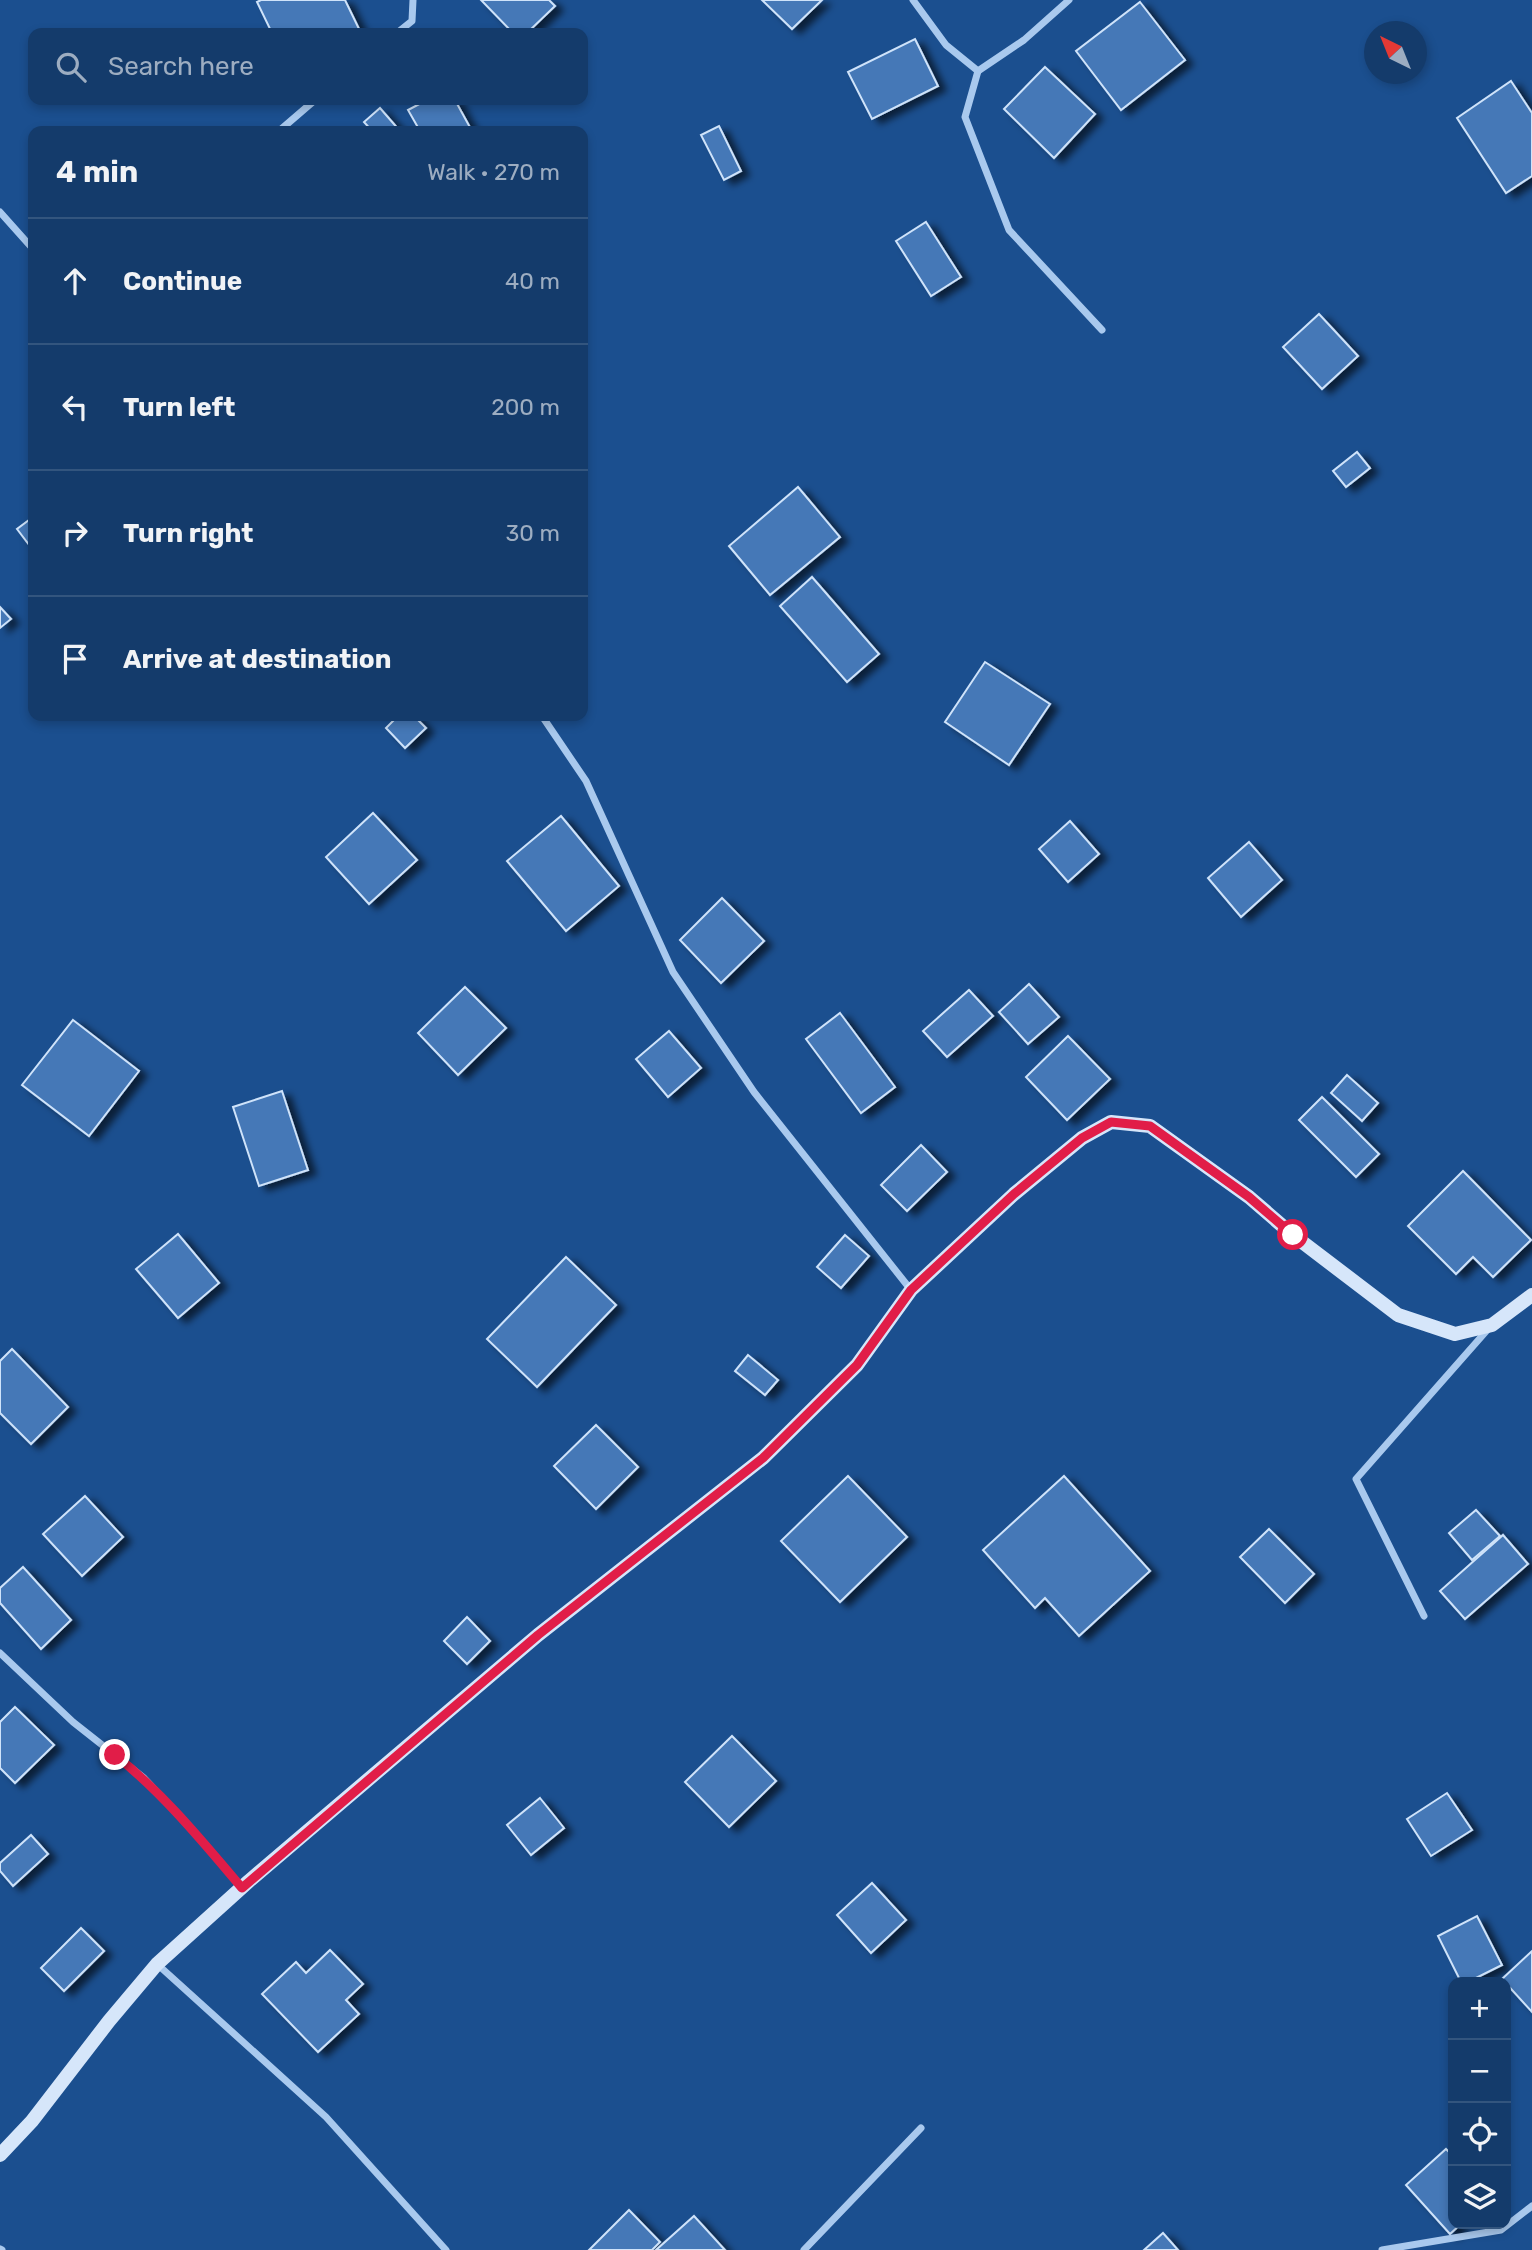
<!DOCTYPE html>
<meta charset="utf-8">
<style>
body{margin:0;font-family:Rubik,sans-serif;background:#214673;color:#f1f3f6}
.controls{position:absolute;right:21px;bottom:21px;display:grid;overflow:hidden;border-radius:14px;box-shadow:0 4px 10px #0003}
.controls button{width:63px;height:63px;display:grid;place-items:center;padding:0;border:0;border-bottom:2px solid #33557e;background:#143b6b;color:#f1f3f6;font:35px sans-serif}
.compass{position:absolute;left:1364px;top:21px;width:63px;height:63px;border-radius:50%;background:#143b6b;box-shadow:0 4px 10px #0003;rotate:317deg}
.stop{position:absolute;width:21px;height:21px;margin:-16px;border:5px solid #e11d48;border-radius:50%;background:#fff}
.stop.end{background:#e11d48;border-color:#fff;box-shadow:0 2px 7px #0008}
.list{margin:0;padding:0;list-style:none}
h2{display:flex;justify-content:space-between;align-items:center;height:91px;margin:0;padding:0 28px;font-size:30px}
h2 small{font-size:23px;font-weight:400;color:#9dadc1}
.list li{display:grid;grid-template-columns:46px 1fr auto;gap:21px;align-items:center;box-sizing:border-box;height:126px;padding:0 28px;border-top:2px solid #33557e}
.list b{display:block;font-size:26px;white-space:nowrap}
.list em{font-size:23px;font-style:normal;color:#9dadc1}
.icon{flex:none;width:38px;height:38px;fill:none;stroke:currentColor;stroke-width:2;stroke-linecap:round;stroke-linejoin:round}
.map{position:relative;flex:none;width:1532px;height:2250px;overflow:hidden}
.search{position:absolute;background:#143b6b;box-shadow:0 4px 10px #0003;left:28px;top:28px;width:560px;height:77px;display:flex;align-items:center;gap:18px;box-sizing:border-box;padding:0 24px;border-radius:14px;color:#9dadc1;font-size:26px}
.panel{position:absolute;background:#143b6b;box-shadow:0 4px 10px #0003;left:28px;top:126px;width:560px;height:595px;border-radius:14px}
.map>svg:first-child{display:block}
.building{fill:#4478b7;stroke:#cfe3fa;stroke-width:2;filter:url(#shadow)}
.lines{fill:none;stroke-linecap:round;stroke-linejoin:round}
.street{stroke:#a9c9ee;stroke-width:7}
.secondary{stroke:#d6e6fa;stroke-width:14}
.route{stroke:#e11d48;stroke-width:9}
</style>
<div class="map">
<svg width="1532" height="2250" viewBox="0 0 1532 2250">
<defs>
<filter id="shadow"><feDropShadow dx="8" dy="4.5" stdDeviation="3.5" flood-color="#0009"/></filter>
</defs>
<rect width="100%" height="100%" fill="#1b4f8f"/>
<g class="building">
<path d="M261,0H345L361,33H272L257,2Z"/>
<path d="M481,0H549L555,6L527,33H513Z"/>
<path d="M762,0H822L792,29Z"/>
<path d="M1140,2L1185,60L1121,110L1076,51Z"/>
<path d="M915,39L938,86L872,119L848,72Z"/>
<path d="M1045,67L1095,114L1054,158L1004,109Z"/>
<path d="M1511,81L1532,113V176L1506,193L1457,118Z"/>
<path d="M427,100H455L472,131H420L408,110Z"/>
<path d="M380,108L400,131H372L364,122Z"/>
<path d="M719,126L741,171L724,180L701,135Z"/>
<path d="M926,222L961,277L931,296L896,241Z"/>
<path d="M1319,314L1358,356L1322,389L1283,347Z"/>
<path d="M1357,452L1370,468L1346,487L1333,471Z"/>
<path d="M798,487L840,537L770,595L729,546Z"/>
<path d="M33,517V550L17,529Z"/>
<path d="M812,577L879,654L847,682L780,606Z"/>
<path d="M0,607L11,619L0,628Z"/>
<path d="M985,662L1050,704L1009,765L945,722Z"/>
<path d="M398,716H414L426,728L405,748L386,728Z"/>
<path d="M373,813L417,860L369,904L326,857Z"/>
<path d="M561,816L619,886L566,931L507,861Z"/>
<path d="M1070,821L1099,854L1068,882L1039,849Z"/>
<path d="M1249,842L1282,880L1241,917L1208,878Z"/>
<path d="M722,898L764,941L721,983L680,940Z"/>
<path d="M1029,984L1059,1017L1028,1044L999,1012Z"/>
<path d="M465,987L506,1028L458,1075L418,1033Z"/>
<path d="M969,990L993,1016L947,1057L923,1031Z"/>
<path d="M840,1013L895,1087L861,1113L806,1039Z"/>
<path d="M73,1020L139,1071L89,1136L22,1085Z"/>
<path d="M669,1031L701,1068L668,1097L636,1059Z"/>
<path d="M1068,1036L1110,1079L1067,1120L1026,1077Z"/>
<path d="M1347,1075L1378,1103L1362,1121L1331,1093Z"/>
<path d="M282,1091L308,1170L259,1186L233,1107Z"/>
<path d="M1322,1097L1379,1154L1356,1177L1299,1120Z"/>
<path d="M921,1145L947,1172L907,1211L881,1185Z"/>
<path d="M1463,1171L1531,1240L1493,1277L1473,1257L1456,1274L1408,1226Z"/>
<path d="M178,1234L219,1283L178,1318L136,1269Z"/>
<path d="M845,1235L869,1256L841,1288L817,1267Z"/>
<path d="M566,1257L616,1305L537,1387L487,1339Z"/>
<path d="M12,1349L68,1407L31,1444L0,1413V1361Z"/>
<path d="M748,1355L778,1380L765,1395L735,1371Z"/>
<path d="M596,1425L638,1467L596,1509L554,1466Z"/>
<path d="M848,1476L907,1537L840,1602L781,1541Z"/>
<path d="M1064,1476L1150,1571L1079,1636L1045,1598L1035,1608L983,1550Z"/>
<path d="M85,1496L123,1537L82,1576L43,1534Z"/>
<path d="M1476,1510L1500,1536L1472,1560L1449,1533Z"/>
<path d="M1269,1529L1314,1574L1285,1603L1240,1557Z"/>
<path d="M1503,1535L1528,1564L1465,1619L1440,1591Z"/>
<path d="M23,1567L71,1620L41,1649L0,1603V1588Z"/>
<path d="M467,1617L490,1641L467,1664L444,1641Z"/>
<path d="M15,1707L54,1745L15,1783L0,1768V1722Z"/>
<path d="M732,1736L776,1781L729,1827L685,1782Z"/>
<path d="M1447,1793L1472,1830L1431,1856L1407,1819Z"/>
<path d="M540,1798L564,1828L531,1855L507,1825Z"/>
<path d="M31,1835L48,1854L13,1886L0,1871V1863Z"/>
<path d="M872,1883L906,1920L871,1953L837,1915Z"/>
<path d="M1477,1916L1502,1965L1468,1982H1461L1438,1936Z"/>
<path d="M81,1928L104,1951L64,1991L41,1968Z"/>
<path d="M330,1950L363,1984L346,2000L359,2014L318,2052L262,1994L296,1962L306,1973Z"/>
<path d="M1532,1951V2012L1502,1979Z"/>
<path d="M1446,2149L1453,2156V2224H1461L1450,2234L1406,2185Z"/>
<path d="M629,2210L660,2242L652,2250H589Z"/>
<path d="M694,2216L725,2250H656Z"/>
<path d="M1163,2233L1178,2250H1144Z"/>
</g>
<g class="lines">
<g class="street">
<path d="M913,0L946,45L978,71L1024,40L1069,0"/>
<path d="M397,33L412,21L413,0"/>
<path d="M978,71L965,117L1009,230L1102,330"/>
<path d="M279,131L315,100"/>
<path d="M0,212L33,249"/>
<path d="M542,716L586,781L673,972L754,1092L911,1290"/>
<path d="M1424,1616L1356,1479L1489,1328"/>
<path d="M0,1653L73,1722L144,1778L203,1842L242,1888"/>
<path d="M157,1964L326,2117L446,2250"/>
<path d="M0,2249L2,2250"/>
<path d="M804,2250L921,2128"/>
<path d="M1382,2250L1501,2230L1532,2206"/>
</g>
<path class="secondary" d="M0,2155L32,2121L109,2021L157,1964L249,1881L538,1635L763,1458L857,1365L911,1290L1014,1194L1082,1138L1111,1122L1150,1126L1249,1197L1293,1235L1398,1315L1455,1334L1492,1325L1532,1295"/>
</g>
<g class="lines">
<path class="route" d="M115,1755C163,1793 202,1841 242,1888L538,1635L763,1458L857,1365L911,1290L1014,1194L1082,1138L1111,1122L1150,1126L1249,1197L1293,1235"/>
</g>
</svg>
<div class="controls">
<button>+</button>
<button>−</button>
<button><svg class="icon" aria-label="locate" viewBox="0 0 24 24"><circle cx="12" cy="12" r="6"/><path d="M12 2v4M12 18v4M2 12h4M18 12h4"/></svg></button>
<button><svg class="icon" aria-label="layers" viewBox="0 0 24 24"><path d="M12 4l9 5-9 5-9-5zM3 14l9 5 9-5"/></svg></button>
</div>
<svg class="compass" viewBox="-18 -18 36 36"><path d="M0-13l5 13h-10z" fill="#e53935"/><path d="M0 13l5-13h-10z" fill="#9dadc1"/></svg>
<div class="stop" style="left:1293px;top:1235px"></div>
<div class="stop end" style="left:115px;top:1755px"></div>
<div class="search"><svg class="icon" aria-label="search" viewBox="0 0 24 24"><circle cx="10" cy="10" r="6"/><path d="M15 15l6 6"/></svg>Search here</div>
<section class="panel">
<h2>4 min<small>Walk · 270 m</small></h2>
<ul class="list">
<li><svg class="icon" aria-label="ahead" viewBox="0 0 24 24"><path d="M12 20V5M6 11l6-6 6 6"/></svg><div><b>Continue</b></div><em>40 m</em></li>
<li><svg class="icon" aria-label="left" viewBox="0 0 24 24"><path d="M17 20v-9H6M10 6l-5 5 5 5"/></svg><div><b>Turn left</b></div><em>200 m</em></li>
<li><svg class="icon" aria-label="right" viewBox="0 0 24 24"><path d="M7 20v-9h11M14 6l5 5-5 5"/></svg><div><b>Turn right</b></div><em>30 m</em></li>
<li><svg class="icon" aria-label="arrive" viewBox="0 0 24 24"><path d="M6 21V4h12l-3 4 3 4H6"/></svg><div><b>Arrive at destination</b></div></li>
</ul>
</section>
</div>
